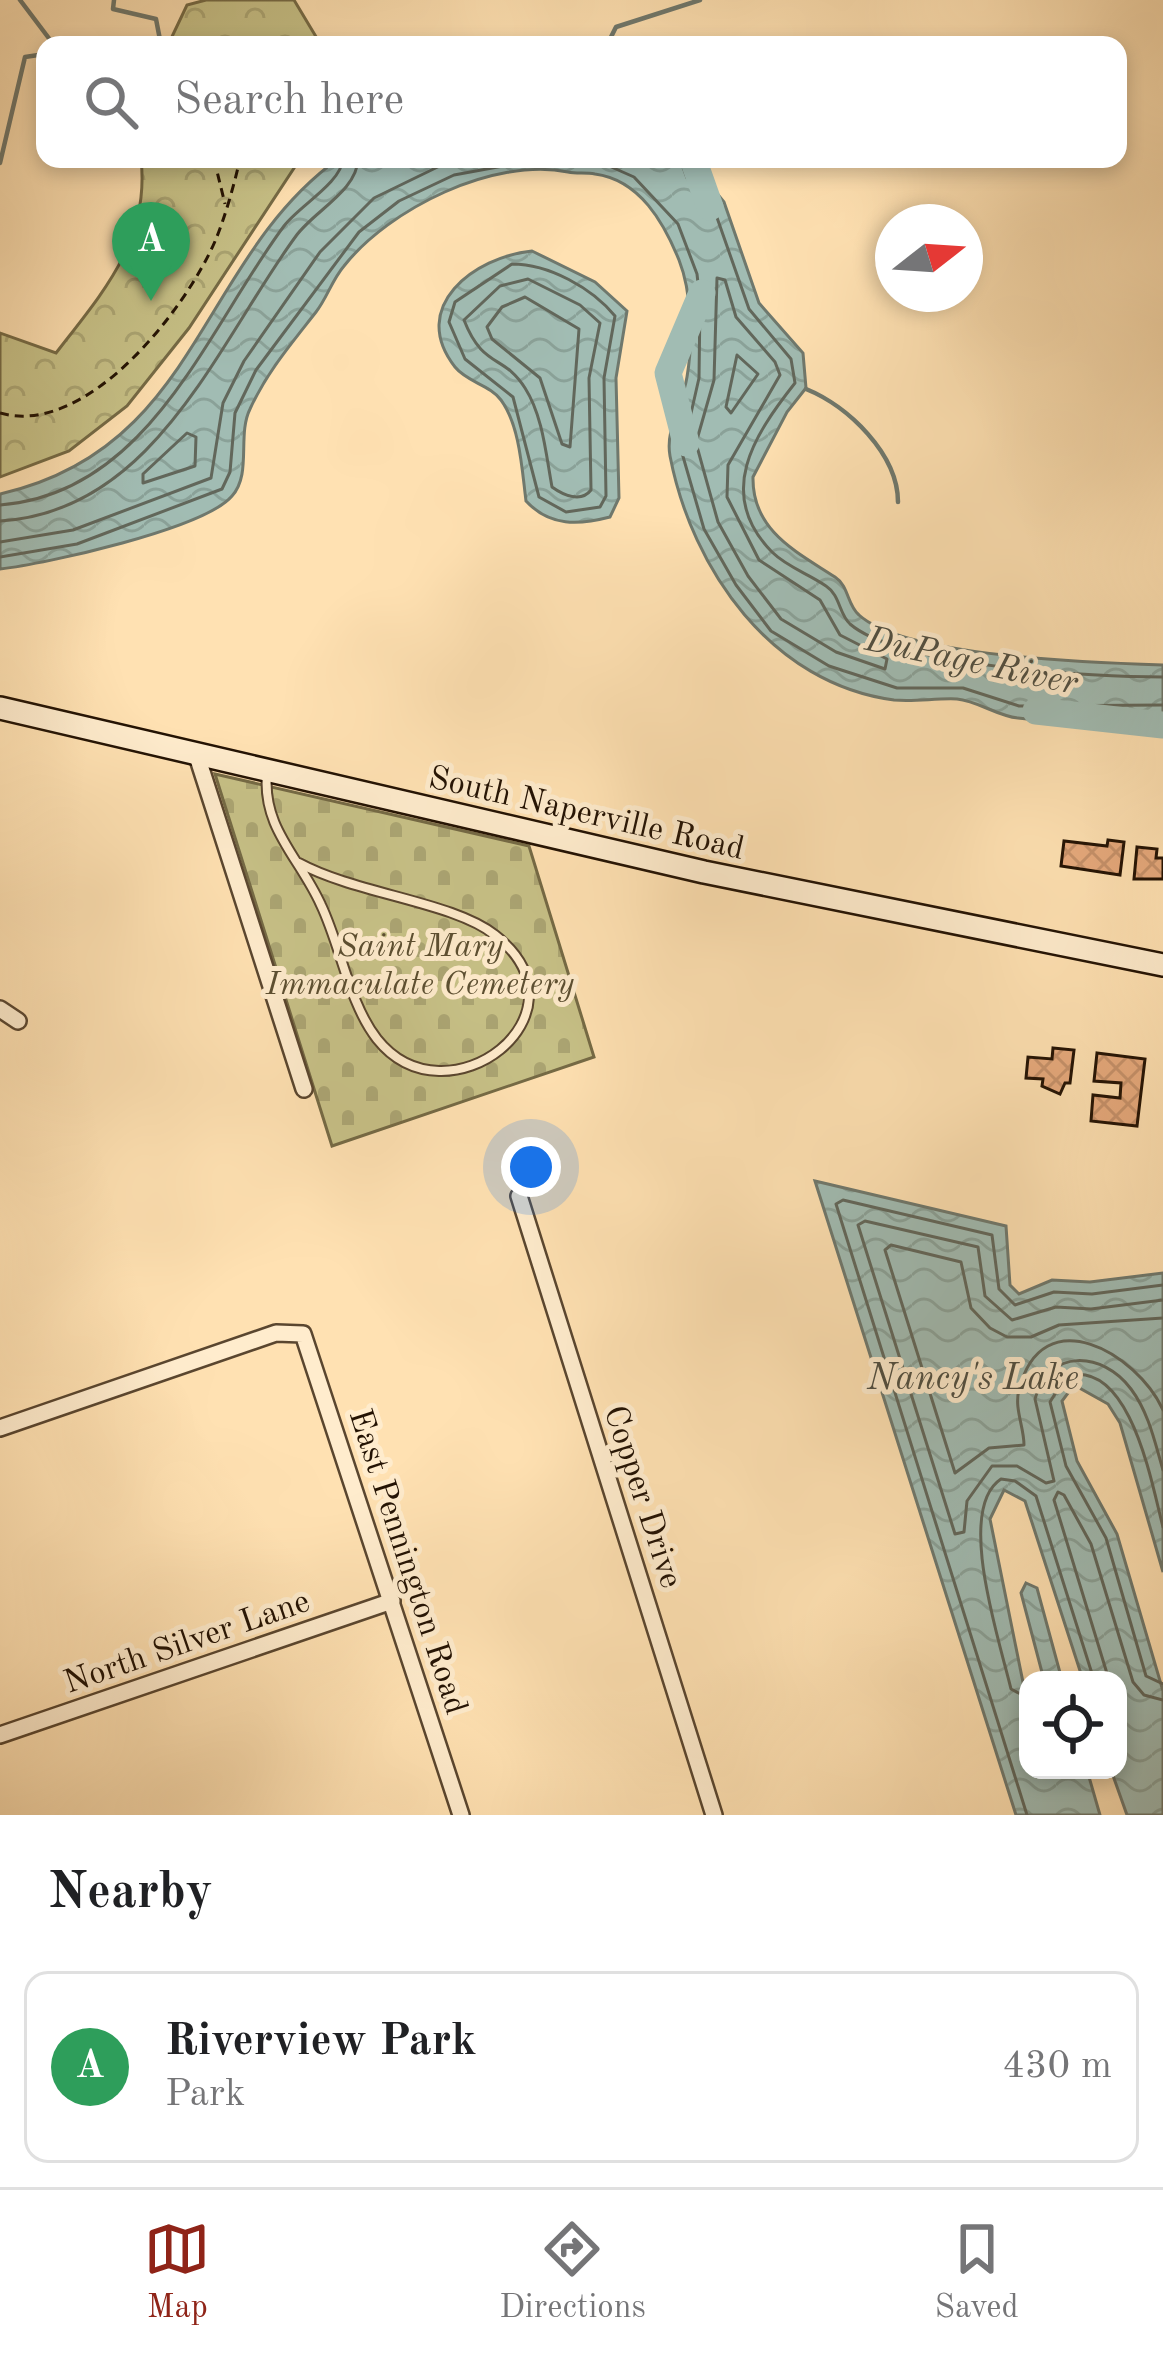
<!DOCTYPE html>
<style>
body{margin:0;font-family:"Old Standard TT",serif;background:#f2f2f2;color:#202124}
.controls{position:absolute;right:36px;bottom:36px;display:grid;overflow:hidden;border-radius:24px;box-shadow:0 6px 18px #0003}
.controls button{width:108px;height:108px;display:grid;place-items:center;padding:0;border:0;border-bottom:3px solid #e0e0e0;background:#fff;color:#202124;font:60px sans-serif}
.compass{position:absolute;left:875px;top:204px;width:108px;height:108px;border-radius:50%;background:#fff;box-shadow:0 6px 18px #0003;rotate:73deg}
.you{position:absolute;left:531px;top:1167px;width:42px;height:42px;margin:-30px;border:9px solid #fff;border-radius:50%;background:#1a73e8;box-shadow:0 0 0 18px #1a73e833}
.badge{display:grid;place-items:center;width:78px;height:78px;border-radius:50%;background:#8f2418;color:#fff;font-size:39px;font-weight:700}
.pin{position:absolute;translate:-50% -99px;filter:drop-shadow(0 3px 6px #0008)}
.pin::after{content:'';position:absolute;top:63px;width:42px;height:36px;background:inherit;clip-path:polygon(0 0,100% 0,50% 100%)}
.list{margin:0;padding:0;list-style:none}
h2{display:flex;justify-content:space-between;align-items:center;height:156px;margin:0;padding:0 48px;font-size:51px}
h2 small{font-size:39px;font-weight:400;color:#757577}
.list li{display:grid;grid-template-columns:78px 1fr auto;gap:36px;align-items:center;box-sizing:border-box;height:192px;margin:0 24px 24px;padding:0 24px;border:3px solid #e0e0e0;border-radius:24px}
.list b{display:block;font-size:45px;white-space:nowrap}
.list p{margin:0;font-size:39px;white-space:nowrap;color:#757577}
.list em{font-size:39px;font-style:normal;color:#757577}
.icon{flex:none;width:66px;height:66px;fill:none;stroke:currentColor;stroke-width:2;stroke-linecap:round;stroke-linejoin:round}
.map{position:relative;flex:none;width:1163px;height:1815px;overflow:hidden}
.search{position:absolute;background:#fff;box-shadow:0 6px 18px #0003;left:36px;right:36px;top:36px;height:132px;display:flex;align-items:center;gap:30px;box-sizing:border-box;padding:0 42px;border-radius:24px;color:#757577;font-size:45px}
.sheet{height:372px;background:#fff}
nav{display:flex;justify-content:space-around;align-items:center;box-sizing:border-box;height:168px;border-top:3px solid #e0e0e0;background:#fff;font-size:33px;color:#757577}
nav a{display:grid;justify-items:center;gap:6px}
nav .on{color:#8f2418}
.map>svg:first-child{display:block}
.forest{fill:url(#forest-crowns);stroke:#756a45;stroke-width:3}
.cemetery{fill:url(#cemetery-stones);stroke:#756a45;stroke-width:3}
.water{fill:url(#water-waves);stroke:#6f786d;stroke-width:3}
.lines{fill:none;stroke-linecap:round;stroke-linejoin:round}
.shore{stroke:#62675b;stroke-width:3}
.stream{stroke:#6f786d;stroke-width:4.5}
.river{stroke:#a1bcb3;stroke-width:27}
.building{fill:url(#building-cross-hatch);stroke:#231203;stroke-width:3}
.service-casing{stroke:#5a462f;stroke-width:12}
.minor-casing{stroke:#5a462f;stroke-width:20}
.secondary-casing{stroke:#231203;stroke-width:26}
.path{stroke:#231203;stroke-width:3;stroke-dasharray:9 6;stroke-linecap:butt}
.service{stroke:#ffeccd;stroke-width:8}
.minor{stroke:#ffeccd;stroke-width:15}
.secondary{stroke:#ffeccd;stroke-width:21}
.labels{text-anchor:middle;stroke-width:10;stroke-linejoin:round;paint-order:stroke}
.street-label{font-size:33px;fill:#231203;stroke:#ffeccd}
.park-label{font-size:33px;font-style:italic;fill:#5c4f31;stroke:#ffeccd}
.water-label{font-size:36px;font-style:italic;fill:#4f4e41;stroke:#ffeccd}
</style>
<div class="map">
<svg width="1163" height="1815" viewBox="0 0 1163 1815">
<defs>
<pattern id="forest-crowns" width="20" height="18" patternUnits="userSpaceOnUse" patternTransform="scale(3)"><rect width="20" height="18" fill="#c7c187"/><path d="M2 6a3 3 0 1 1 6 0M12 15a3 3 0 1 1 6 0" fill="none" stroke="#aba573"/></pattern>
<pattern id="cemetery-stones" width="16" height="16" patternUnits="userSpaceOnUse" patternTransform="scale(3)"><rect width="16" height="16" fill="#c7c187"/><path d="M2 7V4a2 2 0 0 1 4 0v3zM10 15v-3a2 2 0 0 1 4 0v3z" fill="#aba573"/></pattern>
<pattern id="water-waves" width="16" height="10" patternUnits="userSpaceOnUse" patternTransform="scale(3)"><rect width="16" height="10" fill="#a1bcb3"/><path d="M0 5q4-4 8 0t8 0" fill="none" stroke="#8aa198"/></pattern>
<pattern id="building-cross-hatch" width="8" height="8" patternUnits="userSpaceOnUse" patternTransform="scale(3)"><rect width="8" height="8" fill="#e7aa7d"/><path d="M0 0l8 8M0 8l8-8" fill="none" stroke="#c6916a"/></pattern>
</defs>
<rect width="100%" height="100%" fill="#ffe1b2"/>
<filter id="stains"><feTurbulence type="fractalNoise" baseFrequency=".00167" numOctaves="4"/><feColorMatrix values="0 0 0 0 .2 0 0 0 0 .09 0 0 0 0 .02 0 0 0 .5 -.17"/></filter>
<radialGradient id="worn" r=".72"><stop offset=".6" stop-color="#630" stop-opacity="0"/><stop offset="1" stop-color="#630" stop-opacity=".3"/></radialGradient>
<g class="forest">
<path d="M206,0H294L321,45H168L187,5Z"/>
<path d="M141,159H300L189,328L127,406L69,451L0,477V333L56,353C103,292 150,241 141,159Z"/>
</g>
<path class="cemetery" d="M215,774L529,846L594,1057L332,1146Z"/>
<g class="water">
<path d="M338,159H689L724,202L759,303L803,353L806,388L787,412L753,477C752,531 797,552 835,577C849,586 847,605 859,615C905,657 1097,663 1163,665V717C1116,716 1065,724 1018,718C997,716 978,701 957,699C936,698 915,702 894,700C772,684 692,570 670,456C665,429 683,403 687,377C693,342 692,293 679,260C664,223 640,180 595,174C586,172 577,174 568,172C493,157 389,209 344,266C332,280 327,298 316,312C291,344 267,372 250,409C237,435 252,474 232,496C204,529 45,564 0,569V494C200,449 198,260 338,159Z"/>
<path d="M532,251L595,282L627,311L616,378L619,498L610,517C579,525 550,527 526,501C522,470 520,426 501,400C490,385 467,382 455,367C408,307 474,257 532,251Z"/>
<path d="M815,1181L1006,1226L1010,1285L1019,1294L1052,1280L1090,1282L1163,1273V1572L1120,1423L1108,1404L1074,1385L1062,1401L1077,1461L1117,1534L1163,1691V1815H1127L1111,1770H1118V1680H1083L1025,1501L1004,1490L990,1519L1028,1707V1770H1087L1100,1815H1016Z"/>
<path d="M1026,1583L1037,1588L1062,1680H1044L1021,1593Z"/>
</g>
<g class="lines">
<g class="shore">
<path d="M568,159L600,162L634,177L678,224L697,274L700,301L699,378L682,453L704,529L736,585L771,631L829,666L897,688H963L1019,706L1163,705"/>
<path d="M680,159L687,178L714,209L749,309L791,359L795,383C754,435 715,494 772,552C787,567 809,574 826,586C840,595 839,614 850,624C900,667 1095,677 1163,677"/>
<path d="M512,264C549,264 592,288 615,316L604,378L606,496L600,507L566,512L539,497L513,397L465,359L449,322L455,302Z"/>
<path d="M717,278L725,280L736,317L775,362L780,375L728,465L727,497L759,560L820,600L840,635L887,659L885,669L836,652L781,619L748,576L718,522L696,443L714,380Z"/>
<path d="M528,279L580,305L600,323L589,378L591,490C581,503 563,495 552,487C546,455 543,416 525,388C504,354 483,369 464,320L500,286Z"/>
<path d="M525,297L579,329L570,447L562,444L540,378L492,339L487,327L502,307Z"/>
<path d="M737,355L758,374L731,413L726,407Z"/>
<path d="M187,433L196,437L195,466L143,483V474Z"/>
<path d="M0,505C149,494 207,329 284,226C299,206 341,183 343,159"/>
<path d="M0,521C155,512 218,342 296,236C314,211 357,191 358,159"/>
<path d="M0,542L73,530L211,478L223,403L244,361L320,252L374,198L454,159"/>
<path d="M0,557L77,544L222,489L230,472L235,413L256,370L359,232L399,201L454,175L542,159"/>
<path d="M1163,1300L1091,1309L1056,1307L1012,1320L985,1296L978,1247L865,1221L858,1225L955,1534L964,1532L967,1501L992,1466H1017L1046,1483L1054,1481L1035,1399C1048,1348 1103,1351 1131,1389C1149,1413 1155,1443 1163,1470"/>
<path d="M1163,1318L1059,1325L1031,1337H1007L990,1328L971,1308L961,1262L891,1245L885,1250L955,1473L989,1448L1024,1445C1024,1427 1014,1408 1019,1390C1042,1298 1137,1353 1163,1410"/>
<path d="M1163,1527C1152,1486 1131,1358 1066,1376L1050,1402L1066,1466L1106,1538L1146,1676L1163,1684"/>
<path d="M1109,1680L1054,1500L1058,1492L1064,1495L1091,1544L1133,1682L1144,1695L1163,1700"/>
<path d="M1028,1698L1011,1689C1000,1642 955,1509 1001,1479L1015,1481L1036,1496L1094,1680"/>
<path d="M1027,1815L836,1204L843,1200L992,1235L999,1289L1015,1305L1054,1292L1092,1294L1163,1285"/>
</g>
<g class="stream">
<path d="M20,0L54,45"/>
<path d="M114,0L113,9L156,19L161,45"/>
<path d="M607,45L616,27L700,0"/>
<path d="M0,163L25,57L45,54"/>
<path d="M806,389C848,406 898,454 898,502"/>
</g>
<g class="river">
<path d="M693,159L710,207"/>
<path d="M686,443L668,373L702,293"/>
<path d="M1036,711L1163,725"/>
</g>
</g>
<g class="building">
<path d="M1108,840L1124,842L1120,875L1061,866L1064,841L1107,846Z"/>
<path d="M1137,847L1157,849L1156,858H1163V879H1134Z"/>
<path d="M1053,1048L1074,1050L1070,1083H1065L1060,1094L1042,1086L1043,1079L1026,1078L1028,1057L1052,1059Z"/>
<path d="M1097,1053L1145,1059L1137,1126L1091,1121L1093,1095L1120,1098L1121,1083L1094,1081Z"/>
</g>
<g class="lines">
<g class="service-casing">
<path id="service" d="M267,774C262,828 300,858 321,905C341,947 349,1003 377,1039C447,1127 596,1014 495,935C454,902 356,894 299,863"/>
</g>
<g class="minor-casing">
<g id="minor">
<path d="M197,756L304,1089"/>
<path d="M0,1009L18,1021"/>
<path d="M519,1196L714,1815"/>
<path d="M0,1428L276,1333L303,1334L461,1815"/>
<path d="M0,1735L392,1601"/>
</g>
</g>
<g class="secondary-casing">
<path id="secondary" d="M0,708L704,872L1163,965"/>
</g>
<g class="path">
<path d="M214,159L225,204"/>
<path d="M0,413C87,438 187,308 216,239C226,214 234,185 240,159"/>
</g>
<use href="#service" class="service"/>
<use href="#minor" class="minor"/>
<use href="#secondary" class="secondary"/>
</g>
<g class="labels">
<g class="street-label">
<text transform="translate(587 811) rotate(13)" y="12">South Naperville Road</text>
<text transform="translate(645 1496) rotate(72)" y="12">Copper Drive</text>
<text transform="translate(410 1561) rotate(72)" y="12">East Pennington Road</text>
<text transform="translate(186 1640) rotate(-19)" y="12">North Silver Lane</text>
</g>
<g class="park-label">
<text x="420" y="956">Saint Mary<tspan x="420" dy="38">Immaculate Cemetery</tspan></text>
</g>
<g class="water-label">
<text transform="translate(972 659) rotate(12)" y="13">DuPage River</text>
<text x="973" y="1389">Nancy's Lake</text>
</g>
</g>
<rect width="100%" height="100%" filter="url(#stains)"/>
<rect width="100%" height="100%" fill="url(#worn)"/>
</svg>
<div class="controls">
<button><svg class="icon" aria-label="locate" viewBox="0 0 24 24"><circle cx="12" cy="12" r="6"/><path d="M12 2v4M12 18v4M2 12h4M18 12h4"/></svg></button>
</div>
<svg class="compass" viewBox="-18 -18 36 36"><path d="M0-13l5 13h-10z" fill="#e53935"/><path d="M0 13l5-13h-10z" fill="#757577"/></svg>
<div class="you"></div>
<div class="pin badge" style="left:151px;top:301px;background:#2e9e5b">A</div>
<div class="search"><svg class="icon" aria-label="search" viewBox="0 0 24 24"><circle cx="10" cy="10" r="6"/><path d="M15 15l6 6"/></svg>Search here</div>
</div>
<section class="sheet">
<h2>Nearby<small></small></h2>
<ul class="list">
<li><span class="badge" style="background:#2e9e5b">A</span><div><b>Riverview Park</b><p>Park</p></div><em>430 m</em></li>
</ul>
</section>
<nav>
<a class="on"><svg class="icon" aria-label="map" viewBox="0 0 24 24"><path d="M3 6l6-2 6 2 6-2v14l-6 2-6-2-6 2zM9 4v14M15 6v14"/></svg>Map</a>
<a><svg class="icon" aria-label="directions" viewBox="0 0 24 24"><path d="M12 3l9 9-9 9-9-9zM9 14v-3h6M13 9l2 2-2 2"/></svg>Directions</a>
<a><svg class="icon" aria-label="saved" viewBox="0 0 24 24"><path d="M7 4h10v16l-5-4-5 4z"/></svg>Saved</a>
</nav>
